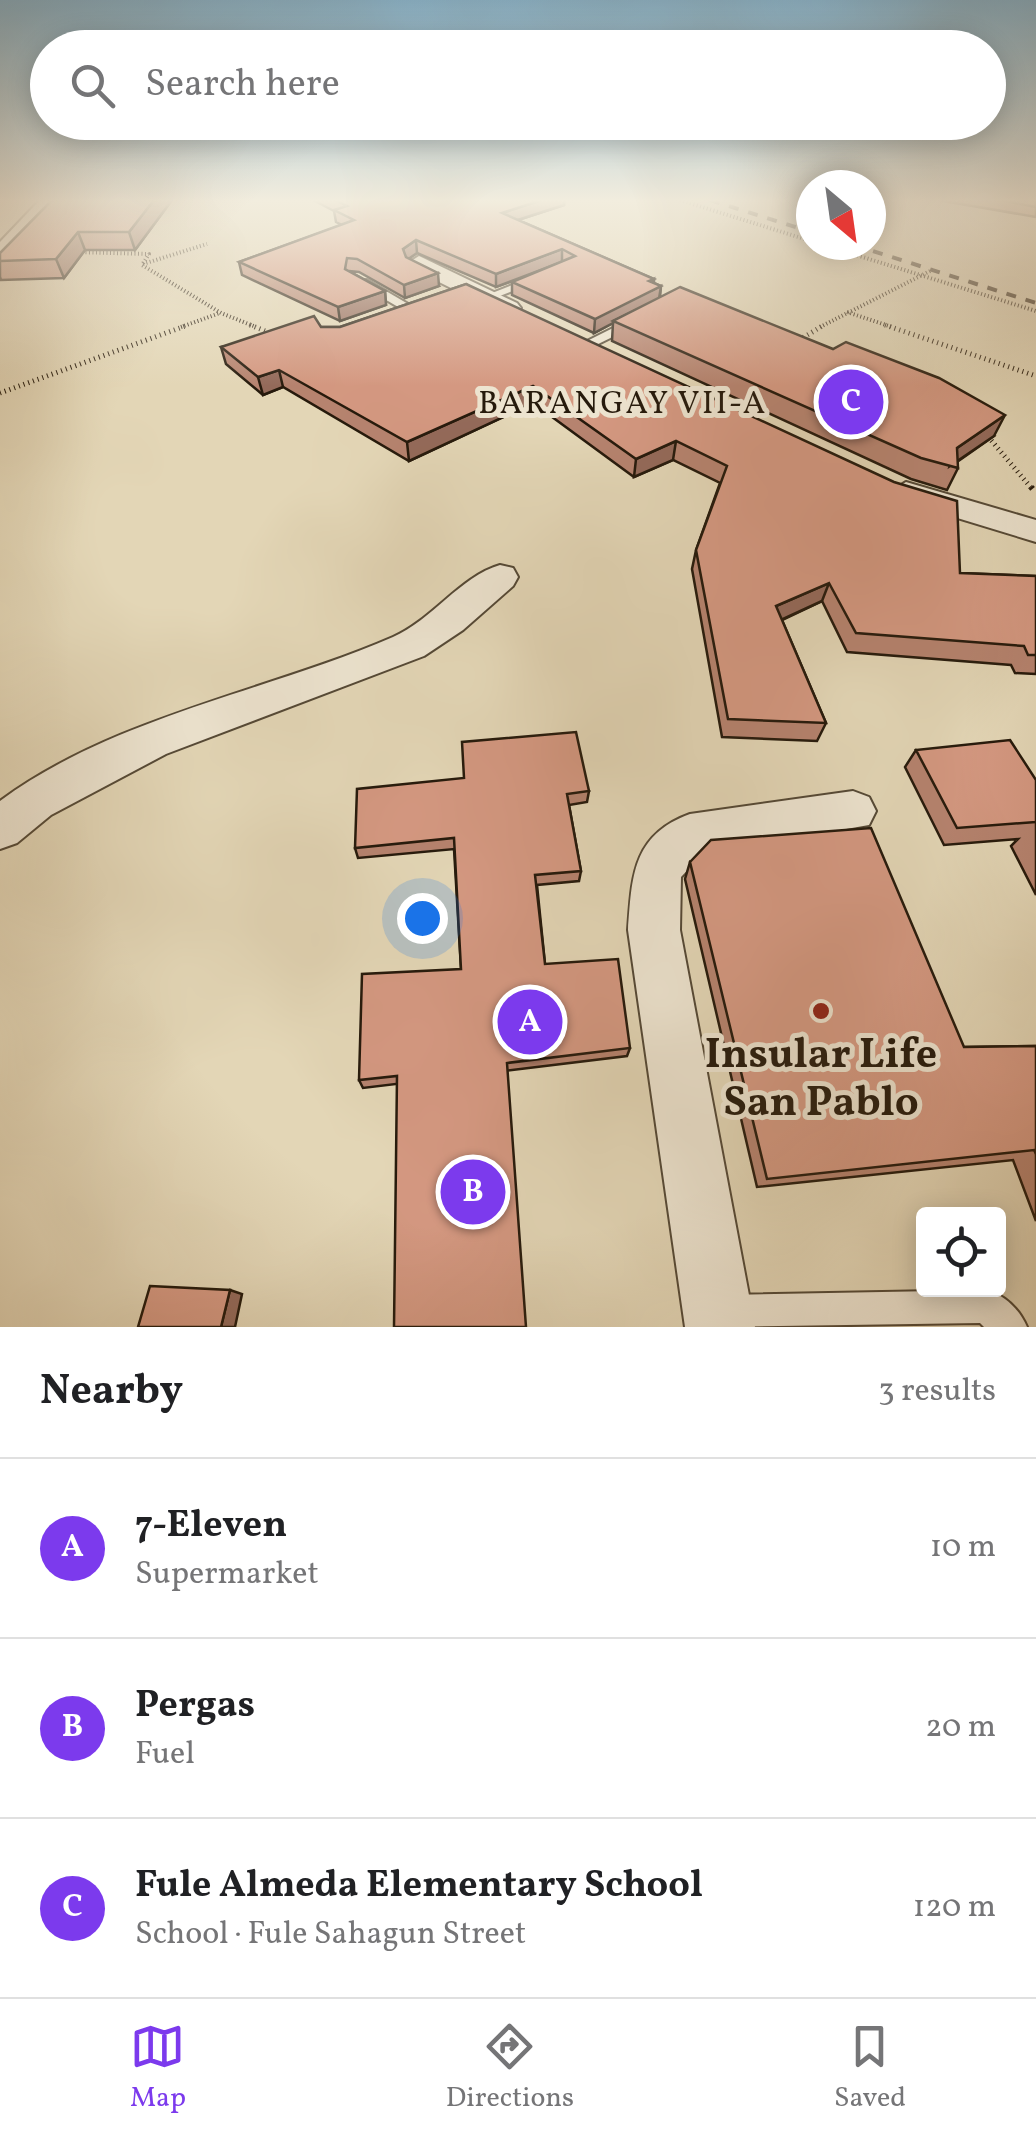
<!DOCTYPE html>
<meta charset="utf-8">
<style>
body{margin:0;font-family:Vollkorn,serif;background:#f6f6f6;color:#202124}
.controls{position:absolute;right:30px;bottom:30px;display:grid;overflow:hidden;border-radius:10px;box-shadow:0 5px 25px #0003}
.controls button{width:90px;height:90px;display:grid;place-items:center;padding:0;border:0;border-bottom:2px solid #e0e0e0;background:#fff;color:#202124;font:50px sans-serif}
.compass{position:absolute;left:796px;top:170px;width:90px;height:90px;border-radius:50%;background:#fff;box-shadow:0 5px 25px #0003;rotate:151deg}
.you{position:absolute;left:422px;top:918px;width:35px;height:35px;margin:-25px;border:8px solid #fff;border-radius:50%;background:#1a73e8;box-shadow:0 0 0 15px #1a73e833}
.badge{display:grid;place-items:center;width:65px;height:65px;border-radius:50%;background:#7c3aed;color:#fff;font-size:32px;font-weight:700}
.pin{position:absolute;translate:-50% -50%;border:5px solid #fff;box-shadow:0 2px 10px #0006}
.list{margin:0;padding:0;list-style:none}
h2{display:flex;justify-content:space-between;align-items:center;height:130px;margin:0;padding:0 40px;font-size:42px}
h2 small{font-size:32px;font-weight:400;color:#757577}
.list li{display:grid;grid-template-columns:65px 1fr auto;gap:30px;align-items:center;box-sizing:border-box;height:180px;padding:0 40px;border-top:2px solid #e0e0e0}
.list b{display:block;font-size:38px;white-space:nowrap}
.list p{margin:0;font-size:32px;white-space:nowrap;color:#757577}
.list em{font-size:32px;font-style:normal;color:#757577}
.icon{flex:none;width:55px;height:55px;fill:none;stroke:currentColor;stroke-width:2;stroke-linecap:round;stroke-linejoin:round}
.map{position:relative;flex:none;width:1036px;height:1327px;overflow:hidden}
.search{position:absolute;background:#fff;box-shadow:0 5px 25px #0003;left:30px;right:30px;top:30px;height:110px;display:flex;align-items:center;gap:25px;box-sizing:border-box;padding:0 35px;border-radius:55px;color:#757577;font-size:38px}
.sheet{height:670px;background:#fff}
nav{display:flex;justify-content:space-around;align-items:center;box-sizing:border-box;height:140px;border-top:2px solid #e0e0e0;background:#fff;font-size:28px;color:#757577}
nav a{display:grid;justify-items:center;gap:5px}
nav .on{color:#7c3aed}
.map>svg:first-child{display:block}
.lines{fill:none;stroke-linecap:round;stroke-linejoin:round}
.service-casing{stroke:#554936;stroke-width:4}
.minor-casing{stroke:#554936;stroke-width:4}
.path-far2{stroke:#261a0c;stroke-width:4;stroke-dasharray:1 2.5;stroke-linecap:butt}
.path-far1{stroke:#261a0c;stroke-width:5;stroke-dasharray:1 4;stroke-linecap:butt}
.path{stroke:#261a0c;stroke-width:6;stroke-dasharray:2.5 5;stroke-linecap:butt}
.service{fill:#ede4d0;fill-rule:evenodd}
.minor{fill:#ede4d0;fill-rule:evenodd}
.rail{stroke:#261a0c;stroke-width:4;stroke-dasharray:10 10;stroke-linecap:butt}
.wall{fill:#b6836f;stroke:#261a0c;stroke-width:2.5}
.shaded-wall{fill:#946a5a;stroke:#261a0c;stroke-width:2.5}
.building{fill:#d49881;stroke:#261a0c;stroke-width:2.5}
.poi-dot{fill:#8f2418;stroke:#ede4d0;stroke-width:4}
.labels{text-anchor:middle;stroke-width:10;stroke-linejoin:round;paint-order:stroke}
.far-quarter-label{font-size:32px;letter-spacing:2.5px;fill:#261a0c;stroke:#ede4d0}
.near-poi-label{font-size:42px;font-weight:bold;fill:#261a0c;stroke:#ede4d0}
</style>
<div class="map">
<svg width="1036" height="1327" viewBox="0 0 1036 1327">
<rect width="100%" height="100%" fill="#e3d6b6"/>
<filter id="stains"><feTurbulence type="fractalNoise" baseFrequency=".002" numOctaves="4"/><feColorMatrix values="0 0 0 0 .2 0 0 0 0 .09 0 0 0 0 .02 0 0 0 .5 -.17"/></filter>
<radialGradient id="worn" r=".72"><stop offset=".6" stop-color="#630" stop-opacity="0"/><stop offset="1" stop-color="#630" stop-opacity=".3"/></radialGradient>
<g class="lines">
<g class="service-casing">
<g id="service">
<path d="M535,276L539,277V281L492,299L482,297Z"/>
<path d="M359,280H367L415,308L405,311L359,284Z"/>
<path d="M637,316L643,320L641,323L590,348L579,345Z"/>
<path d="M989,1290C1006,1297 1020,1310 1027,1327H984L980,1323L720,1327L714,1324L709,1312L714,1300L726,1295Z"/>
</g>
</g>
<g class="minor-casing">
<g id="minor">
<path d="M40,200H60L8,260L0,261V242Z"/>
<path d="M419,256L517,303L521,308L517,313H501L411,268L408,263Z"/>
<path d="M906,482L1036,520V542L895,499L890,492Z"/>
<path d="M500,565L513,568L518,577L513,586L463,630L424,656L166,754L51,815L17,843L0,849V801C113,717 266,692 393,637C432,620 461,576 500,565Z"/>
<path d="M853,791L869,797L876,811L869,825L703,854L681,877L680,930L755,1327H685L628,930C632,877 632,835 690,814Z"/>
</g>
</g>
<g class="path-far2">
<path d="M680,200L811,241"/>
<path d="M824,245L1036,311"/>
<path d="M75,252L149,254L142,265L221,313L256,327"/>
<path d="M143,264L207,244"/>
<path d="M847,312L892,327"/>
<path d="M181,327L220,313"/>
<path d="M820,327L934,269"/>
</g>
<g class="path-far1">
<path d="M250,325L273,334"/>
<path d="M885,325L1036,376"/>
<path d="M799,340L824,325"/>
<path d="M0,393L188,325"/>
<path d="M697,395L718,384"/>
<path d="M985,433L1033,490"/>
</g>
<path class="path" d="M1031,487L1035,492"/>
<use href="#service" class="service"/>
<use href="#minor" class="minor"/>
<g class="rail">
<path d="M710,200L811,232"/>
<path d="M854,245L1036,303"/>
</g>
</g>
<g class="wall">
<path d="M172,200L135,250H85L64,278L1,280L0,277V253Z"/>
<path d="M313,200H564V205L518,220L654,279V283L661,286L660,298L994,436L957,462L958,468L947,490L911,479L612,341L613,323L594,333L512,295V282L532,274L496,287L417,253L409,258L439,286L405,298L359,272L349,271L385,291L386,305L340,321L242,275L239,262L342,225L336,222L334,211Z"/>
<path d="M938,200H1036V217Z"/>
<path d="M466,284L960,573L1036,576V674L1015,673L1011,665L847,652L822,601L782,620L826,723L817,741L722,737L692,569L696,550L720,483L673,460L634,477L533,403L409,461L283,387L263,395L226,364L221,347L321,327H340Z"/>
<path d="M916,750L1036,780V895L1011,846L1018,839L944,845L905,767Z"/>
<path d="M464,778L589,791L587,802L569,805L581,871L579,881L537,885L545,964L630,1048L627,1056L363,1088L359,1080L461,969L454,849L358,858L355,848Z"/>
<path d="M690,862L964,1047L1036,1046V1221L1013,1160L757,1187L685,879Z"/>
</g>
<g class="shaded-wall">
<path d="M154,200H172L135,250L129,232Z"/>
<path d="M542,200H564V205L502,225V213Z"/>
<path d="M78,232L85,250L64,278L56,259Z"/>
<path d="M416,240L417,253L404,262L403,249Z"/>
<path d="M562,249V262L496,287V274Z"/>
<path d="M438,273L439,286L405,298L404,285Z"/>
<path d="M654,279L653,290L661,286L659,299L613,321V323L594,333L595,319Z"/>
<path d="M385,291L386,305L340,321L338,307Z"/>
<path d="M279,370L283,387L263,395L258,377Z"/>
<path d="M533,386V403L409,461L407,442Z"/>
<path d="M1005,415L994,436L950,466L957,448Z"/>
<path d="M676,441L673,460L634,477L636,459Z"/>
<path d="M829,583L822,601L770,625L776,606Z"/>
<path d="M230,1290L242,1294L235,1327H221Z"/>
</g>
<g class="building">
<path d="M52,200H154L129,232H78L56,259L0,261V253Z"/>
<path d="M335,200H542L502,213L654,279L649,281L661,286L595,319L512,282L575,256L562,249L496,274L416,240L403,249L406,257L438,273L404,285L357,259L347,258L345,269L385,291L338,307L239,262L354,220L334,210L347,206Z"/>
<path d="M999,200H1036V207Z"/>
<path d="M466,284L894,482L957,501L960,573L1036,576V655H1028L1024,646L856,633L829,583L776,606L826,723L728,719L696,550L727,466L676,441L636,459L533,386L407,442L279,370L258,377L221,347L314,316L321,327H340Z"/>
<path d="M680,287L833,349L846,342L939,378L1005,415L957,448L958,468L921,458L613,321Z"/>
<path d="M576,732L589,791L567,794L581,871L535,875L545,964L618,959L630,1048L507,1063L526,1327H394L397,1076L359,1080L362,974L461,969L454,838L355,848L357,789L464,778L462,742Z"/>
<path d="M1010,740L1036,780V822L957,828L916,750Z"/>
<path d="M871,828L964,1047L1036,1046V1154L1034,1150L767,1179L690,862L711,840Z"/>
<path d="M150,1286L230,1290L221,1327H138Z"/>
</g>
<linearGradient id="sky" x2="0" y2="1"><stop stop-color="#87b6d1"/><stop offset="0.52" stop-color="#f2edde"/><stop offset="1" stop-color="#f2edde" stop-opacity="0"/></linearGradient>
<rect width="1036" height="386" fill="url(#sky)"/>
<circle class="poi-dot" cx="821" cy="1011" r="10"/>
<g class="labels">
<g class="far-quarter-label">
<text x="623" y="413">BARANGAY VII-A</text>
</g>
<g class="near-poi-label">
<text x="821" y="1067">Insular Life<tspan x="821" dy="48">San Pablo</tspan></text>
</g>
</g>
<rect width="100%" height="100%" filter="url(#stains)"/>
<rect width="100%" height="100%" fill="url(#worn)"/>
</svg>
<div class="controls">
<button><svg class="icon" aria-label="locate" viewBox="0 0 24 24"><circle cx="12" cy="12" r="6"/><path d="M12 2v4M12 18v4M2 12h4M18 12h4"/></svg></button>
</div>
<svg class="compass" viewBox="-18 -18 36 36"><path d="M0-13l5 13h-10z" fill="#e53935"/><path d="M0 13l5-13h-10z" fill="#757577"/></svg>
<div class="you"></div>
<div class="pin badge" style="left:530px;top:1022px">A</div>
<div class="pin badge" style="left:473px;top:1192px">B</div>
<div class="pin badge" style="left:851px;top:402px">C</div>
<div class="search"><svg class="icon" aria-label="search" viewBox="0 0 24 24"><circle cx="10" cy="10" r="6"/><path d="M15 15l6 6"/></svg>Search here</div>
</div>
<section class="sheet">
<h2>Nearby<small>3 results</small></h2>
<ul class="list">
<li><span class="badge">A</span><div><b>7-Eleven</b><p>Supermarket</p></div><em>10 m</em></li>
<li><span class="badge">B</span><div><b>Pergas</b><p>Fuel</p></div><em>20 m</em></li>
<li><span class="badge">C</span><div><b>Fule Almeda Elementary School</b><p>School · Fule Sahagun Street</p></div><em>120 m</em></li>
</ul>
</section>
<nav>
<a class="on"><svg class="icon" aria-label="map" viewBox="0 0 24 24"><path d="M3 6l6-2 6 2 6-2v14l-6 2-6-2-6 2zM9 4v14M15 6v14"/></svg>Map</a>
<a><svg class="icon" aria-label="directions" viewBox="0 0 24 24"><path d="M12 3l9 9-9 9-9-9zM9 14v-3h6M13 9l2 2-2 2"/></svg>Directions</a>
<a><svg class="icon" aria-label="saved" viewBox="0 0 24 24"><path d="M7 4h10v16l-5-4-5 4z"/></svg>Saved</a>
</nav>
